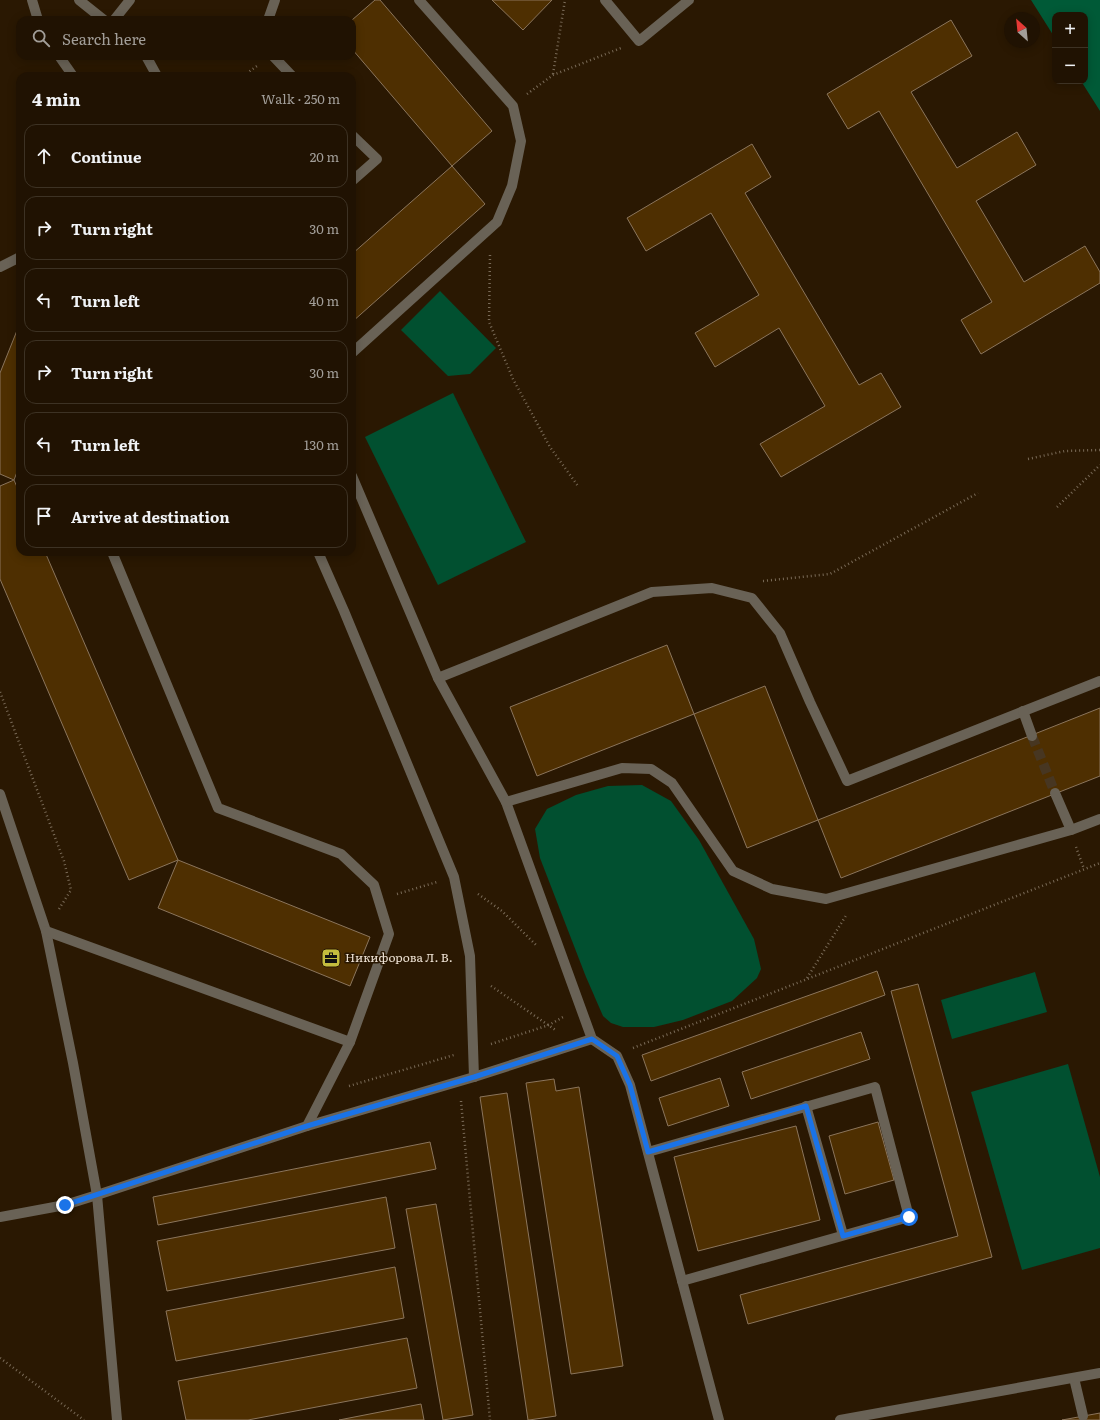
<!DOCTYPE html>
<meta charset="utf-8">
<style>
body{margin:0;font-family:Literata,serif;background:#281b0c;color:#f1f3f6}
.controls{position:absolute;right:12px;top:12px;display:grid;overflow:hidden;border-radius:8px;box-shadow:0 2px 10px #0003}
.controls button{width:36px;height:36px;display:grid;place-items:center;padding:0;border:0;border-bottom:1px solid #3d3224;background:#201202;color:#f1f3f6;font:20px sans-serif}
.compass{position:absolute;left:1004px;top:12px;width:36px;height:36px;border-radius:50%;background:#201202;box-shadow:0 2px 10px #0003;rotate:333deg}
.stop{position:absolute;width:12px;height:12px;margin:-9px;border:3px solid #1a73e8;border-radius:50%;background:#fff}
.stop.end{background:#1a73e8;border-color:#fff;box-shadow:0 1px 4px #0008}
.list{margin:0;padding:0;list-style:none}
h2{display:flex;justify-content:space-between;align-items:center;height:52px;margin:0;padding:0 16px;font-size:17px}
h2 small{font-size:13px;font-weight:400;color:#a29e99}
.list li{display:grid;grid-template-columns:26px 1fr auto;gap:12px;align-items:center;box-sizing:border-box;height:64px;margin:0 8px 8px;padding:0 8px;border:1px solid #3d3224;border-radius:12px}
.list b{display:block;font-size:15px;white-space:nowrap}
.list em{font-size:13px;font-style:normal;color:#a29e99}
.icon{flex:none;width:22px;height:22px;fill:none;stroke:currentColor;stroke-width:2;stroke-linecap:round;stroke-linejoin:round}
.map{position:relative;flex:none;width:1100px;height:1420px;overflow:hidden}
.search{position:absolute;background:#201202;box-shadow:0 2px 10px #0003;left:16px;top:16px;width:340px;height:44px;display:flex;align-items:center;gap:10px;box-sizing:border-box;padding:0 14px;border-radius:12px;color:#a29e99;font-size:15px}
.panel{position:absolute;background:#201202;box-shadow:0 2px 10px #0003;left:16px;top:72px;width:340px;height:484px;border-radius:12px}
.map>svg:first-child{display:block}
.green{fill:#015030}
.forest{fill:#005a37}
.building{fill:#4e2f01;stroke:#8b755c}
.lines{fill:none;stroke-linecap:round;stroke-linejoin:round}
.minor-tunnel{stroke:#473621;stroke-width:10;stroke-dasharray:10 5;stroke-linecap:butt}
.path{stroke:#7a6b58;stroke-width:2.5;stroke-dasharray:1 3;stroke-linecap:butt}
.minor{stroke:#696256;stroke-width:10}
.route{stroke:#1a73e8;stroke-width:5}
.labels{text-anchor:middle;stroke-width:3;stroke-linejoin:round;paint-order:stroke}
.poi-label{font-size:12px;fill:#ede1d3;stroke:#2a1802;text-anchor:start}
</style>
<div class="map">
<svg width="1100" height="1420" viewBox="0 0 1100 1420">
<rect width="100%" height="100%" fill="#2a1802"/>
<g class="green">
<path d="M440,291L496,348L470,374L448,376L401,330Z"/>
<path d="M453,393L526,542L438,585L365,437Z"/>
<path d="M642,785L671,801L699,840L754,939L761,969L757,978L732,1001L683,1020L654,1027H623L611,1023L603,1016L586,977L540,858L535,829L547,809L576,795L608,786Z"/>
<path d="M1035,972L1047,1012L952,1039L941,1000Z"/>
<path d="M1068,1064L1100,1177V1248L1022,1270L971,1092Z"/>
</g>
<path class="forest" d="M1031,0H1100V111L1081,81H1085V15H1055V38Z"/>
<g class="building">
<path d="M375,0H380L492,131L452,166L352,49V20Z"/>
<path d="M492,0H552L523,30Z"/>
<path d="M951,20L972,56L911,92L957,168L1017,132L1036,165L976,201L1024,282L1085,246L1100,272V283L981,354L961,320L992,302L879,111L848,129L827,94Z"/>
<path d="M752,144L771,177L745,193L859,385L881,373L901,407L781,477L760,444L825,406L779,328L715,367L695,333L759,295L711,213L646,251L627,218Z"/>
<path d="M452,166L485,204L352,322V254Z"/>
<path d="M20,323V464L14,480L0,474V373Z"/>
<path d="M14,480L20,494V552H45L178,860L129,880L0,579V486Z"/>
<path d="M667,645L694,714L537,776L510,707Z"/>
<path d="M765,686L818,820L747,848L694,714Z"/>
<path d="M1100,708V776L841,878L818,820Z"/>
<path d="M178,860L370,937L350,986L158,908Z"/>
<path d="M877,971L885,995L651,1081L642,1055Z"/>
<path d="M918,984L992,1257L748,1324L740,1295L958,1236L891,991Z"/>
<path d="M861,1032L870,1059L751,1099L742,1072Z"/>
<path d="M720,1078L729,1106L668,1126L659,1098Z"/>
<path d="M554,1079L556,1091L579,1087L623,1366L571,1374L526,1083Z"/>
<path d="M507,1093L556,1416L529,1420H528L480,1097Z"/>
<path d="M878,1122L894,1180L845,1194L829,1136Z"/>
<path d="M796,1126L820,1220L698,1251L674,1157Z"/>
<path d="M430,1142L436,1169L158,1225L153,1197Z"/>
<path d="M386,1197L395,1248L167,1291L157,1241Z"/>
<path d="M436,1204L473,1415L443,1420L406,1209Z"/>
<path d="M395,1267L404,1318L176,1361L166,1311Z"/>
<path d="M407,1338L417,1388L248,1420H186L178,1381Z"/>
<path d="M421,1404L424,1420H339Z"/>
<path d="M1100,1413V1420H1062Z"/>
</g>
<g class="lines">
<path class="minor-tunnel" d="M1032,736L1055,793"/>
<g class="path">
<path d="M553,74L565,0"/>
<path d="M243,76L257,66"/>
<path d="M527,94L553,75L621,48"/>
<path d="M490,255L489,322L513,379L550,447L578,486"/>
<path d="M1028,459L1065,451L1100,450"/>
<path d="M1057,507L1100,465"/>
<path d="M763,581L830,574L978,493"/>
<path d="M0,692L64,861L71,890L59,909"/>
<path d="M1076,847L1084,869"/>
<path d="M397,894L437,882"/>
<path d="M478,894L502,911L537,946"/>
<path d="M807,978L847,914"/>
<path d="M491,986L557,1031"/>
<path d="M491,1044L549,1025L563,1017"/>
<path d="M633,1048L1100,863"/>
<path d="M349,1086L454,1055"/>
<path d="M461,1101L490,1420"/>
<path d="M0,1358L84,1420"/>
</g>
<g class="minor">
<path d="M32,0L38,20"/>
<path d="M79,0L104,20"/>
<path d="M605,0L639,41L689,0"/>
<path d="M114,20L130,0"/>
<path d="M268,20L275,0"/>
<path d="M59,56L73,76"/>
<path d="M146,56L157,76"/>
<path d="M273,56L292,76"/>
<path d="M352,135L377,159L352,181"/>
<path d="M0,267L20,257"/>
<path d="M352,353L497,222L512,186L521,141L513,106L419,0"/>
<path d="M352,476L438,678L506,802L592,1039L617,1056L630,1085L719,1420"/>
<path d="M112,552L218,808L341,854L374,885L389,934L350,1042L307,1126"/>
<path d="M318,552L344,611L454,877L470,956L474,1077"/>
<path d="M438,678L652,592L712,588L752,598L780,633L810,702L847,781L1100,681"/>
<path d="M1023,711L1032,736"/>
<path d="M1055,793L1071,830"/>
<path d="M0,794L46,931L73,1063L97,1195L117,1420"/>
<path d="M506,802L622,768L651,769L672,783L733,871L772,889L826,899L1071,830L1100,819"/>
<path d="M46,931L350,1042"/>
<path d="M806,1106L843,1235"/>
<path d="M648,1152L875,1087L909,1217L682,1281"/>
<path d="M0,1217L65,1205L97,1195L307,1126L474,1077L592,1039"/>
<path d="M1074,1378L1083,1416"/>
<path d="M840,1420L1100,1373"/>
</g>
</g>
<g class="lines">
<path class="route" d="M65,1205L307,1126L474,1077L592,1039L617,1056L630,1085L648,1152L806,1106L843,1236L909,1217"/>
</g>
<defs>
<g id="office-square" transform="scale(1)"><rect x="-9" y="-9" width="18" height="18" rx="4" fill="#c4bc3e" stroke="#2a1802"/><path d="M-6-3h4V-5.5h4V-3h4V5H-6ZM-1-4.5V-3h2v-1.5ZM-6 0V1H6V0Z" fill="#111"/></g>
</defs>
<g fill-rule="evenodd">
<use href="#office-square" x="331" y="958"/>
</g>
<g class="labels">
<g class="poi-label">
<text x="345" y="962">Никифорова Л. В.</text>
</g>
</g>
</svg>
<div class="controls">
<button>+</button>
<button>−</button>
</div>
<svg class="compass" viewBox="-18 -18 36 36"><path d="M0-13l5 13h-10z" fill="#e53935"/><path d="M0 13l5-13h-10z" fill="#a29e99"/></svg>
<div class="stop" style="left:909px;top:1217px"></div>
<div class="stop end" style="left:65px;top:1205px"></div>
<div class="search"><svg class="icon" aria-label="search" viewBox="0 0 24 24"><circle cx="10" cy="10" r="6"/><path d="M15 15l6 6"/></svg>Search here</div>
<section class="panel">
<h2>4 min<small>Walk · 250 m</small></h2>
<ul class="list">
<li><svg class="icon" aria-label="ahead" viewBox="0 0 24 24"><path d="M12 20V5M6 11l6-6 6 6"/></svg><div><b>Continue</b></div><em>20 m</em></li>
<li><svg class="icon" aria-label="right" viewBox="0 0 24 24"><path d="M7 20v-9h11M14 6l5 5-5 5"/></svg><div><b>Turn right</b></div><em>30 m</em></li>
<li><svg class="icon" aria-label="left" viewBox="0 0 24 24"><path d="M17 20v-9H6M10 6l-5 5 5 5"/></svg><div><b>Turn left</b></div><em>40 m</em></li>
<li><svg class="icon" aria-label="right" viewBox="0 0 24 24"><path d="M7 20v-9h11M14 6l5 5-5 5"/></svg><div><b>Turn right</b></div><em>30 m</em></li>
<li><svg class="icon" aria-label="left" viewBox="0 0 24 24"><path d="M17 20v-9H6M10 6l-5 5 5 5"/></svg><div><b>Turn left</b></div><em>130 m</em></li>
<li><svg class="icon" aria-label="arrive" viewBox="0 0 24 24"><path d="M6 21V4h12l-3 4 3 4H6"/></svg><div><b>Arrive at destination</b></div></li>
</ul>
</section>
</div>
